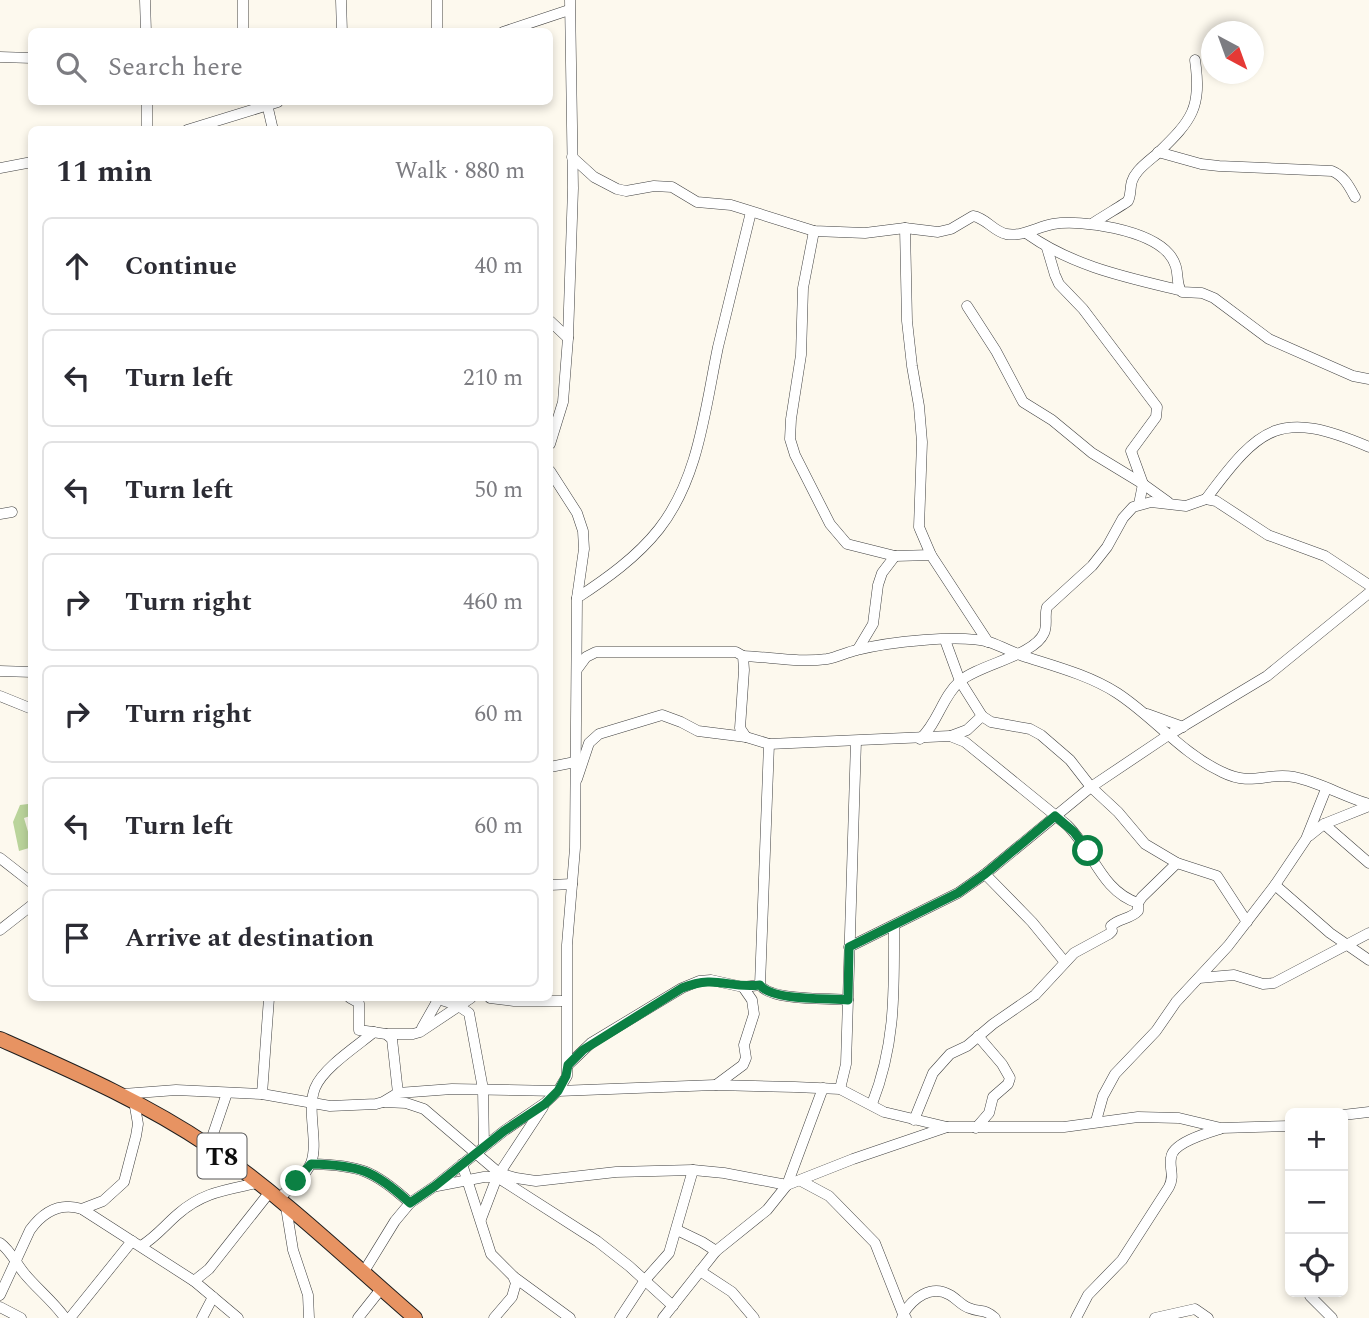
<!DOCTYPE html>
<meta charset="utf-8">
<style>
body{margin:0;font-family:Spectral,serif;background:#f2f2f3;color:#2b2b33}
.controls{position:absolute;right:21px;bottom:21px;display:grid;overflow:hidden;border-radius:10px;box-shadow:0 4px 10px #0003}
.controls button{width:63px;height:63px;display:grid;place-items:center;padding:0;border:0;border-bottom:2px solid #e1e1e2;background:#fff;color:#2b2b33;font:35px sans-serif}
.compass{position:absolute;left:1201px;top:21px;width:63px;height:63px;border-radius:50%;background:#fff;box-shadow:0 4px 10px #0003;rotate:139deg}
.stop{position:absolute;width:21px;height:21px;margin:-16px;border:5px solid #0b8043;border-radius:50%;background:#fff}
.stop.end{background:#0b8043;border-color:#fff;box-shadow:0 2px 7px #0008}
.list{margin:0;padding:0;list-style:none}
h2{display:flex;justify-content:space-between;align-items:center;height:91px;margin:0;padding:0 28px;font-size:30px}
h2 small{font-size:23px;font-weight:400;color:#7c7c81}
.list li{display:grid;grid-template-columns:46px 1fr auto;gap:21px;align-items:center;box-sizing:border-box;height:98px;margin:0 14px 14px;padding:0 14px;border:2px solid #e1e1e2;border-radius:10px}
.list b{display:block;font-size:26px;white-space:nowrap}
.list em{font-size:23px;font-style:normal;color:#7c7c81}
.icon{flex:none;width:38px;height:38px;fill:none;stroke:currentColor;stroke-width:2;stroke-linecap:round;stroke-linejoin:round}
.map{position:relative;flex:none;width:1369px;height:1318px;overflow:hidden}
.search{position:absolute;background:#fff;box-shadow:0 4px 10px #0003;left:28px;top:28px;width:525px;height:77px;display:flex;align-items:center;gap:18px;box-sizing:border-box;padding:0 24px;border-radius:10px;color:#7c7c81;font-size:26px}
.panel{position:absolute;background:#fff;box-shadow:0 4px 10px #0003;left:28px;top:126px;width:525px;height:875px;border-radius:10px}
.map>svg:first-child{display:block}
.forest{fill:#bad49b}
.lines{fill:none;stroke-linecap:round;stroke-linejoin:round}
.minor-casing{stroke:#404040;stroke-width:11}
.highway-casing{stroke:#1e1e1e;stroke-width:16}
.minor{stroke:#fff;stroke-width:10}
.highway{stroke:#e79362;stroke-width:14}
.route{stroke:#0b8043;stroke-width:9}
.labels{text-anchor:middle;stroke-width:7;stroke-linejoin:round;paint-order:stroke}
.shield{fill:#fff;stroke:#565656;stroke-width:2}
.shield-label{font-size:26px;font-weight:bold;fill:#0d0d0d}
</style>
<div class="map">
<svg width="1369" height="1318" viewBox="0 0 1369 1318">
<rect width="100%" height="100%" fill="#fdf9ee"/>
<path class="forest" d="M28,804L30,816L24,818L31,842L29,848L19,851L13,822L20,805Z"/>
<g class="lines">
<g class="minor-casing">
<g id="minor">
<path d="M145,0L146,32"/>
<path d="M243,0V32"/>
<path d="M341,0L342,32"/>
<path d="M437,0V32"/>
<path d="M503,32L569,10"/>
<path d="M0,57L32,58"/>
<path d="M147,102V130"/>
<path d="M267,104L273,130"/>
<path d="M187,130L278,102"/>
<path d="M1158,152L1201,164L1219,166L1332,171C1344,176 1349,186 1355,197"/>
<path d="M572,157L594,177L617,189L626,191L654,186L672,187L697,202L731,205L814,231L865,233L905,228L938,232L951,229L973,216C986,218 993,231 1006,234C1022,237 1037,227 1053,224C1082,219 1149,230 1169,254C1182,269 1174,283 1182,292L1202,293L1214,298L1269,339L1353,376L1369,379"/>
<path d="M0,168L32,162"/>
<path d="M1092,224C1097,220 1126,203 1128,201C1133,191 1127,184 1138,171C1144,164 1151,159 1158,153C1192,120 1202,108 1195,60"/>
<path d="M905,228L907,321L912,366L919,406L922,442L919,527L931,555L988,642"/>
<path d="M814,231L803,288L801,355L791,419L790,439L795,455L830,524L847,544L895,556L931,555"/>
<path d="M1026,233C1072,266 1125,277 1179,290"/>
<path d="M1047,248L1055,275L1059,284L1083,309L1157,407L1156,417L1131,451L1143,484L1139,504"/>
<path d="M967,306L996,351L1023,402L1052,420L1092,453L1143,484L1168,502"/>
<path d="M550,321L568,338"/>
<path d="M550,444L563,402L568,338L573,188L570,0"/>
<path d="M1206,499C1261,425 1280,409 1369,447"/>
<path d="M0,514L12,512"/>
<path d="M577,598C606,579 637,557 659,529C699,478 705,409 718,347C729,302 740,257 751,212"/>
<path d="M945,640L960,681L982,716L991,722L1030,729L1041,735L1070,760L1091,787L1118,812L1145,844L1177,863L1217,876L1247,922"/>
<path d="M858,649L873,624L878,585L882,573L895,556"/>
<path d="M743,656C770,657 800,663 827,659C838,657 847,652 857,650C888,642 960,634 989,642C1001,646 1012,652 1023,656C1054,666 1089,675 1117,693C1154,717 1181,753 1222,772C1252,787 1266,772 1294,777C1320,782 1344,797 1369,804"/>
<path d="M578,668L586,657L596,652H736L743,656L744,670L740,728L746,737L769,744L950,736L965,742L1067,825C1093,850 1101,891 1138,903"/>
<path d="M0,671L32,672"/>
<path d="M0,696L32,709"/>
<path d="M1147,714L1183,727"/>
<path d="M951,736L967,730L982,716"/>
<path d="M920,739C938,723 942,697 960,681C980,664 1034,656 1044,633C1048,625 1044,615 1047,607L1092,566L1107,547L1123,518L1133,507L1151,502L1186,506L1206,499L1216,501L1268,535L1325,556L1369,585"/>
<path d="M769,744L760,985C771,1001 828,998 848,1000"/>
<path d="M550,767L575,762"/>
<path d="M577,779L589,743L599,734L662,715L681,722L698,731L746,737"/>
<path d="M1324,824L1369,863"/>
<path d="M1309,836L1324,824L1369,806"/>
<path d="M0,858L32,883"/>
<path d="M985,874L1032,922L1064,961"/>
<path d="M550,885L572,884"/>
<path d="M1275,885L1330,933L1369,960"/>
<path d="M0,930L32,905"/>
<path d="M849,947L958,893L985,874L1091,787L1167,736L1267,676L1369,593"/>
<path d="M1199,978L1234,975L1263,984L1274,983L1369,933"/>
<path d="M350,998L359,1003V1030L386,1034L392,1039L398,1093"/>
<path d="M435,998L457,1005L469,1013L483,1089L484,1146"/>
<path d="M490,998L514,1001H566"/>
<path d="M422,1028L439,998"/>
<path d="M386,1034H413L420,1032L471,998"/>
<path d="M568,1065L591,1043L682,988L699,981L711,980L743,987L760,985"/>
<path d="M716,1085L743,1065L746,1058L744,1045L754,1014L752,1000L743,987"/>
<path d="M840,1089L846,1064L856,741"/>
<path d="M123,1094L176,1090L262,1094L330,1106L376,1104L383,1102L398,1093L452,1089L558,1091L715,1085L795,1087L840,1089L884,1112L947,1127H1064L1138,1117L1179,1118L1221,1128L1290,1126"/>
<path d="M262,1094L269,998"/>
<path d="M384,1102L406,1103L424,1109L499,1173L516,1178L536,1181L616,1172L693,1170L724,1173L787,1185L853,1159L947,1127"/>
<path d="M872,1104C896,1043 894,991 894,926"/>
<path d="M1343,1115L1369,1112"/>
<path d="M914,1120L933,1073L950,1054L967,1046L993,1024L1035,995L1074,953L1109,934L1112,931L1111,926C1119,918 1131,919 1138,911V903L1142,897L1177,863"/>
<path d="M1096,1121L1103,1096L1115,1074L1156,1031L1176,1002L1228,946L1275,885L1306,839L1326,789"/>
<path d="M976,1128L989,1113L993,1097L1008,1084L1010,1078L1002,1064L978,1036"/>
<path d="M209,1146L227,1093"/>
<path d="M311,1164C359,1165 374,1170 410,1203"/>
<path d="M462,1164L491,1254L513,1276L516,1283L512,1297L494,1318"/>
<path d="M801,1181L829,1196L875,1243L903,1314L902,1318"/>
<path d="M437,1186L484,1177H497L597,1241L629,1266L673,1306"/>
<path d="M278,1199C288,1190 305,1177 311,1163C319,1142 306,1111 315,1088C323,1068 357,1046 374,1032"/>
<path d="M286,1207L293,1250L308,1295L309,1318"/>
<path d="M82,1209L103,1201L124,1182L136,1136L138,1124L134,1101"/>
<path d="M481,1219L497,1177L543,1107"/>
<path d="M677,1230L702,1242L716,1251"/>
<path d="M0,1243C11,1251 15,1262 24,1273C37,1289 53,1301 65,1318"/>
<path d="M141,1246C156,1237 165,1225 178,1214C203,1192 226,1190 257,1183"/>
<path d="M700,1271L732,1292L754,1318"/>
<path d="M363,1273L395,1221L410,1203L435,1186L504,1131L545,1103L558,1091L567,1076V945L575,848L577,598L584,549L583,531L577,513L550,471"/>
<path d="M514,1277L570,1318"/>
<path d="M194,1281L209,1269L269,1193"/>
<path d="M0,1295L30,1230C43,1212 60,1202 82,1209L194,1281L238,1318"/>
<path d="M1310,1296L1332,1318"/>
<path d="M0,1307L21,1318"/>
<path d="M70,1318L132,1241"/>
<path d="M202,1318L213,1297"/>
<path d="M358,1318L381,1289"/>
<path d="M620,1318L645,1280L669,1253L693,1170"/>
<path d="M663,1318L716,1251L767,1210L787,1185L823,1088"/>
<path d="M906,1318L903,1314C913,1298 931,1284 950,1295C957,1299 962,1306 969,1308C981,1313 984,1308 995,1318"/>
<path d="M1076,1318L1088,1295L1122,1260L1169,1187C1175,1175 1169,1169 1171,1158C1172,1143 1207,1133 1220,1129"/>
<path d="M1155,1318L1195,1309L1208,1318"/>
</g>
</g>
<g class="highway-casing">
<path id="highway" d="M0,1039C72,1071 144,1102 209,1146C283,1197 348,1260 415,1318"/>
</g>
<use href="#minor" class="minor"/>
<use href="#highway" class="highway"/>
</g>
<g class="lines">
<path class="route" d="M296,1181L311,1164C359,1165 374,1170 410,1203L435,1186L504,1131L545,1104L558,1091L566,1076L568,1065L583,1050L682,988C717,974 727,989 760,985C771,1001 828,998 848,1000L849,947L958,893L985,874L1055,816L1074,832L1088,851"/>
</g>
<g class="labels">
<rect class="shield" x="197.5" y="1133.5" width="49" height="45" rx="5"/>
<g class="shield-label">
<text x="222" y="1165">T8</text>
</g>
</g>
</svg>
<div class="controls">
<button>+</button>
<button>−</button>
<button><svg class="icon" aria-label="locate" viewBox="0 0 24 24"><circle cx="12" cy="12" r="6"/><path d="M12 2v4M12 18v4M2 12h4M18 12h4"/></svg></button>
</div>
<svg class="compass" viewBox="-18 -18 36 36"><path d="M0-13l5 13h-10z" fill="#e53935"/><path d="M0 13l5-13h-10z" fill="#7c7c81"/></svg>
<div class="stop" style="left:1088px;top:851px"></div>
<div class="stop end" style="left:296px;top:1181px"></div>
<div class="search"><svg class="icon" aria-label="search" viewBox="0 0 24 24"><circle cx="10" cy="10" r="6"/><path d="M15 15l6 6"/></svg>Search here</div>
<section class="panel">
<h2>11 min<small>Walk · 880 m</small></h2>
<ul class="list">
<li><svg class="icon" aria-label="ahead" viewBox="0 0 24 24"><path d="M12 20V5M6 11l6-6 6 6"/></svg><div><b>Continue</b></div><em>40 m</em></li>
<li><svg class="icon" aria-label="left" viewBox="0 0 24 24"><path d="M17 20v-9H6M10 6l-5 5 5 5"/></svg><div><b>Turn left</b></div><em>210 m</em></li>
<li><svg class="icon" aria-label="left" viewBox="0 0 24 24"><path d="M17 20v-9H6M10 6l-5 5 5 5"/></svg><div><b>Turn left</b></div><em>50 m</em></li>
<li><svg class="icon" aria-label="right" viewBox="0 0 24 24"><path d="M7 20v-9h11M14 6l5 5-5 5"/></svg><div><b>Turn right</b></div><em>460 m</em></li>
<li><svg class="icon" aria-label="right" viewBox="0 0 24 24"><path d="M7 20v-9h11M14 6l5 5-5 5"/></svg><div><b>Turn right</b></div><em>60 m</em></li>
<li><svg class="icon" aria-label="left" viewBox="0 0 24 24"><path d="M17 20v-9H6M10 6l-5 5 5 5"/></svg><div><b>Turn left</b></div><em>60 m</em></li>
<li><svg class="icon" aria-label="arrive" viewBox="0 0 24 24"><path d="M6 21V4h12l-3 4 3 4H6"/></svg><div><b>Arrive at destination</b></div></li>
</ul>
</section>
</div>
